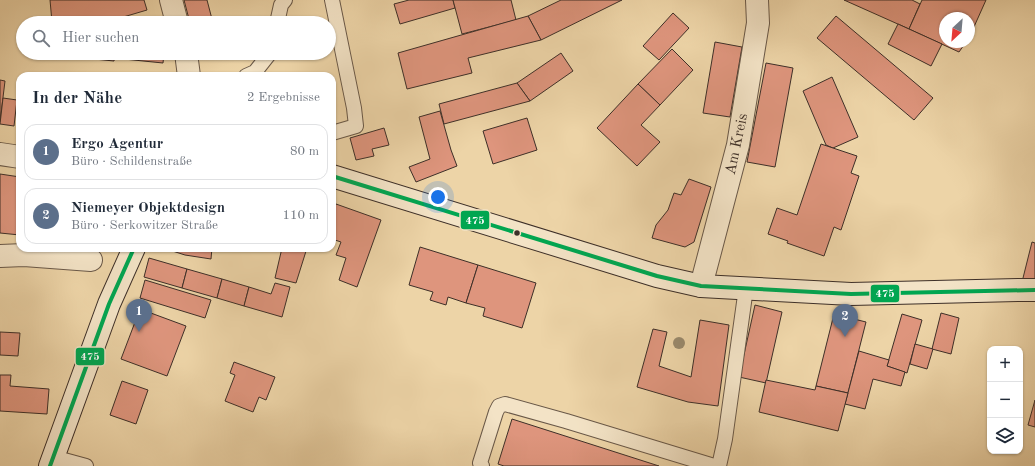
<!DOCTYPE html>
<html lang="de">
<meta charset="utf-8">
<style>
body{margin:0;font-family:"Old Standard TT",serif;background:#f6f6f7;color:#1f2937}
.controls{position:absolute;right:12px;bottom:12px;display:grid;overflow:hidden;border-radius:8px;box-shadow:0 1px 3px #0004}
.controls button{width:36px;height:36px;display:grid;place-items:center;padding:0;border:0;border-bottom:1px solid #e0e1e3;background:#fff;color:#1f2937;font:20px sans-serif}
.compass{position:absolute;left:939px;top:12px;width:36px;height:36px;border-radius:50%;background:#fff;box-shadow:0 1px 3px #0004;rotate:206deg}
.you{position:absolute;left:438px;top:197px;width:14px;height:14px;margin:-10px;border:3px solid #fff;border-radius:50%;background:#1a73e8;box-shadow:0 0 0 6px #1a73e833}
.badge{display:grid;place-items:center;width:26px;height:26px;border-radius:50%;background:#111827;color:#fff;font-size:13px;font-weight:700}
.pin{position:absolute;translate:-50% -33px;filter:drop-shadow(0 1px 2px #0008)}
.pin::after{content:'';position:absolute;top:21px;width:14px;height:12px;background:inherit;clip-path:polygon(0 0,100% 0,50% 100%)}
.list{margin:0;padding:0;list-style:none}
h2{display:flex;justify-content:space-between;align-items:center;height:52px;margin:0;padding:0 16px;font-size:17px}
h2 small{font-size:13px;font-weight:400;color:#747a83}
.list li{display:grid;grid-template-columns:26px 1fr auto;gap:12px;align-items:center;box-sizing:border-box;height:56px;margin:0 8px 8px;padding:0 8px;border:1px solid #e0e1e3;border-radius:12px}
.list b{display:block;font-size:15px;white-space:nowrap}
.list p{margin:0;font-size:13px;white-space:nowrap;color:#747a83}
.list em{font-size:13px;font-style:normal;color:#747a83}
.icon{flex:none;width:22px;height:22px;fill:none;stroke:currentColor;stroke-width:2;stroke-linecap:round;stroke-linejoin:round}
.map{position:relative;flex:none;width:1035px;height:466px;overflow:hidden}
.search{position:absolute;background:#fff;box-shadow:0 1px 3px #0004;left:16px;top:16px;width:320px;height:44px;display:flex;align-items:center;gap:10px;box-sizing:border-box;padding:0 14px;border-radius:22px;color:#747a83;font-size:15px}
.panel{position:absolute;background:#fff;box-shadow:0 1px 3px #0004;left:16px;top:72px;width:320px;height:180px;border-radius:12px}
.map>svg:first-child{display:block}
.building{fill:#de957d;stroke:#3d2f28}
.lines{fill:none;stroke-linecap:round;stroke-linejoin:round}
.lane-casing{stroke:#695848;stroke-width:16}
.street-casing{stroke:#695848;stroke-width:24}
.secondary-casing{stroke:#3d2f28;stroke-width:24}
.lane{stroke:#f3e3c6;stroke-width:14}
.street{stroke:#f3e3c6;stroke-width:22}
.secondary{stroke:#f3e3c6;stroke-width:22}
.bus-1-casing{stroke:#f3e3c6;stroke-width:7}
.bus-1{stroke:#00a651;stroke-width:4}
.tree{fill:#99896c}
.bus-dot{fill:#3d2f28;stroke:#f3e3c6;stroke-width:1.5}
.labels{text-anchor:middle;stroke-width:3;stroke-linejoin:round;paint-order:stroke}
.street-label{font-size:15px;fill:#3d2f28;stroke:#f3e3c6}
.line-badge{stroke:#f3e3c6;stroke-width:1.5}
.badge-label{font-size:11px;text-anchor:middle;font-weight:bold;fill:#fff}
</style>
<div class="map">
<svg width="1035" height="466" viewBox="0 0 1035 466">
<rect width="100%" height="100%" fill="#edd4a7"/>
<filter id="stains"><feTurbulence type="fractalNoise" baseFrequency=".005" numOctaves="4"/><feColorMatrix values="0 0 0 0 .2 0 0 0 0 .09 0 0 0 0 .02 0 0 0 .5 -.17"/></filter>
<radialGradient id="worn" r=".72"><stop offset=".6" stop-color="#630" stop-opacity="0"/><stop offset="1" stop-color="#630" stop-opacity=".3"/></radialGradient>
<g class="building">
<path d="M50,0H144L147,10L103,23L52,22Z"/>
<path d="M184,0H207L213,23H190Z"/>
<path d="M409,0H453L455,8L400,24L394,4Z"/>
<path d="M453,0H511L516,20L462,34Z"/>
<path d="M561,0H622L541,40L528,16Z"/>
<path d="M844,0H912L920,4L909,29Z"/>
<path d="M922,0H986L969,38V18H945V42H966L959,52L909,29Z"/>
<path d="M673,13L689,28L659,60L643,46Z"/>
<path d="M528,16L541,40L468,58L472,73L407,89L398,53Z"/>
<path d="M836,16L933,98L914,120L817,38Z"/>
<path d="M898,24L942,44L931,66L888,44Z"/>
<path d="M715,42L742,47L730,117L703,113Z"/>
<path d="M672,49L693,70L660,105L638,84Z"/>
<path d="M54,53H115L114,61L54,55Z"/>
<path d="M115,53H164L163,63L114,58Z"/>
<path d="M561,53L573,71L530,101L517,83Z"/>
<path d="M766,63L793,68L775,167L747,162Z"/>
<path d="M832,77L858,137L833,148L826,145L803,91Z"/>
<path d="M0,80L5,81L0,122Z"/>
<path d="M517,83L530,101L444,124L439,104Z"/>
<path d="M638,84L660,105L641,125L660,142L637,166L597,128Z"/>
<path d="M3,98L17,100L14,126L0,124Z"/>
<path d="M440,111L451,150L457,166L416,182L409,167L430,159L419,117Z"/>
<path d="M527,118L537,150L493,164L483,131Z"/>
<path d="M384,128L389,145L372,149L374,156L356,160L350,138Z"/>
<path d="M821,144L857,156L851,173L859,176L841,230L834,227L824,256L787,243L788,241L768,234L777,208L797,215Z"/>
<path d="M0,174L20,177V235L0,233Z"/>
<path d="M689,179L711,187L694,242L685,247L652,238L656,225L668,210L674,193L681,195Z"/>
<path d="M336,204L381,220L357,287L339,280L346,258L336,255L341,242L332,239V215Z"/>
<path d="M1032,242L1035,243V282H1022Z"/>
<path d="M420,247L478,265L466,303L448,297L446,305L430,300L433,292L409,285Z"/>
<path d="M163,248H212L211,259L185,255Z"/>
<path d="M282,248H307L296,283L275,278Z"/>
<path d="M149,258L187,269L182,288L144,277Z"/>
<path d="M478,265L536,283L522,328L483,316L485,308L466,303Z"/>
<path d="M187,269L222,279L217,298L182,288Z"/>
<path d="M222,279L249,287L244,306L217,298Z"/>
<path d="M145,280L211,300L205,318L140,298Z"/>
<path d="M275,283L290,287L282,317L244,306L249,287L271,294Z"/>
<path d="M755,305L782,312L766,383L739,377Z"/>
<path d="M140,309L186,326L167,376L121,359Z"/>
<path d="M941,313L959,318L951,354L932,349Z"/>
<path d="M834,314L866,322L848,393L816,386Z"/>
<path d="M902,314L922,320L907,373L887,366Z"/>
<path d="M700,320L729,325L718,406L688,402L637,387L653,329L667,332L659,366L691,377Z"/>
<path d="M0,332L20,333L18,356L0,355Z"/>
<path d="M915,344L933,349L927,369L910,364Z"/>
<path d="M859,351L889,360L887,366L905,372L901,386L873,379L865,409L845,404Z"/>
<path d="M234,362L275,377L266,400L259,397L253,412L225,401L235,375L230,373Z"/>
<path d="M0,375H11L10,386L49,389L47,414L0,411Z"/>
<path d="M766,380L815,390L816,386L848,393L838,431L759,412Z"/>
<path d="M122,381L148,390L136,424L110,415Z"/>
<path d="M1035,400V427L1028,425Z"/>
<path d="M512,419L659,466H504L498,464Z"/>
</g>
<g class="lines">
<g class="lane-casing">
<g id="lane">
<path d="M277,23L281,5L285,0"/>
<path d="M246,76L255,72L270,53"/>
<path d="M332,133L356,126L354,108L332,0"/>
<path d="M53,457L86,466"/>
<path d="M482,466L480,463L496,412L499,406L505,404L566,421L714,466"/>
<path d="M719,466L725,439L746,288"/>
</g>
</g>
<g class="street-casing">
<g id="street">
<path d="M171,0L177,23"/>
<path d="M186,53L189,76"/>
<path d="M0,154L20,157"/>
<path d="M0,256L24,255L91,260"/>
<path d="M701,286L738,145L758,23L757,0"/>
</g>
</g>
<g class="secondary-casing">
<g id="secondary">
<path d="M332,176L657,276L701,286L851,294L1018,290H1035"/>
<path d="M50,466L109,304L134,248"/>
</g>
</g>
<use href="#lane" class="lane"/>
<use href="#street" class="street"/>
<use href="#secondary" class="secondary"/>
<g class="bus-1-casing">
<g id="bus-1">
<path d="M332,176L657,276L701,286L851,294L1035,290"/>
<path d="M50,466L109,304L134,248"/>
</g>
</g>
<use href="#bus-1" class="bus-1"/>
</g>
<circle class="tree" cx="679" cy="343" r="6"/>
<circle class="bus-dot" cx="517" cy="233" r="3.5"/>
<g class="labels">
<g class="street-label">
<text transform="translate(736 144) rotate(-78)" y="5">Am Kreis</text>
</g>
</g>
<g class="line-badge">
<rect x="460" y="210" width="30" height="20" rx="4" fill="#00a651"/>
<rect x="870" y="284" width="30" height="19" rx="4" fill="#00a651"/>
<rect x="75" y="347" width="30" height="19" rx="4" fill="#00a651"/>
</g>
<g class="badge-label">
<text x="475" y="224">475</text>
<text x="885" y="297">475</text>
<text x="90" y="360">475</text>
</g>
<rect width="100%" height="100%" filter="url(#stains)"/>
<rect width="100%" height="100%" fill="url(#worn)"/>
</svg>
<div class="controls">
<button>+</button>
<button>−</button>
<button><svg class="icon" aria-label="layers" viewBox="0 0 24 24"><path d="M12 4l9 5-9 5-9-5zM3 14l9 5 9-5"/></svg></button>
</div>
<svg class="compass" viewBox="-18 -18 36 36"><path d="M0-13l5 13h-10z" fill="#e53935"/><path d="M0 13l5-13h-10z" fill="#747a83"/></svg>
<div class="you"></div>
<div class="pin badge" style="left:139px;top:332px;background:#5c6f8a">1</div>
<div class="pin badge" style="left:845px;top:337px;background:#5c6f8a">2</div>
<div class="search"><svg class="icon" aria-label="search" viewBox="0 0 24 24"><circle cx="10" cy="10" r="6"/><path d="M15 15l6 6"/></svg>Hier suchen</div>
<section class="panel">
<h2>In der Nähe<small>2 Ergebnisse</small></h2>
<ul class="list">
<li><span class="badge" style="background:#5c6f8a">1</span><div><b>Ergo Agentur</b><p>Büro · Schildenstraße</p></div><em>80 m</em></li>
<li><span class="badge" style="background:#5c6f8a">2</span><div><b>Niemeyer Objektdesign</b><p>Büro · Serkowitzer Straße</p></div><em>110 m</em></li>
</ul>
</section>
</div>
